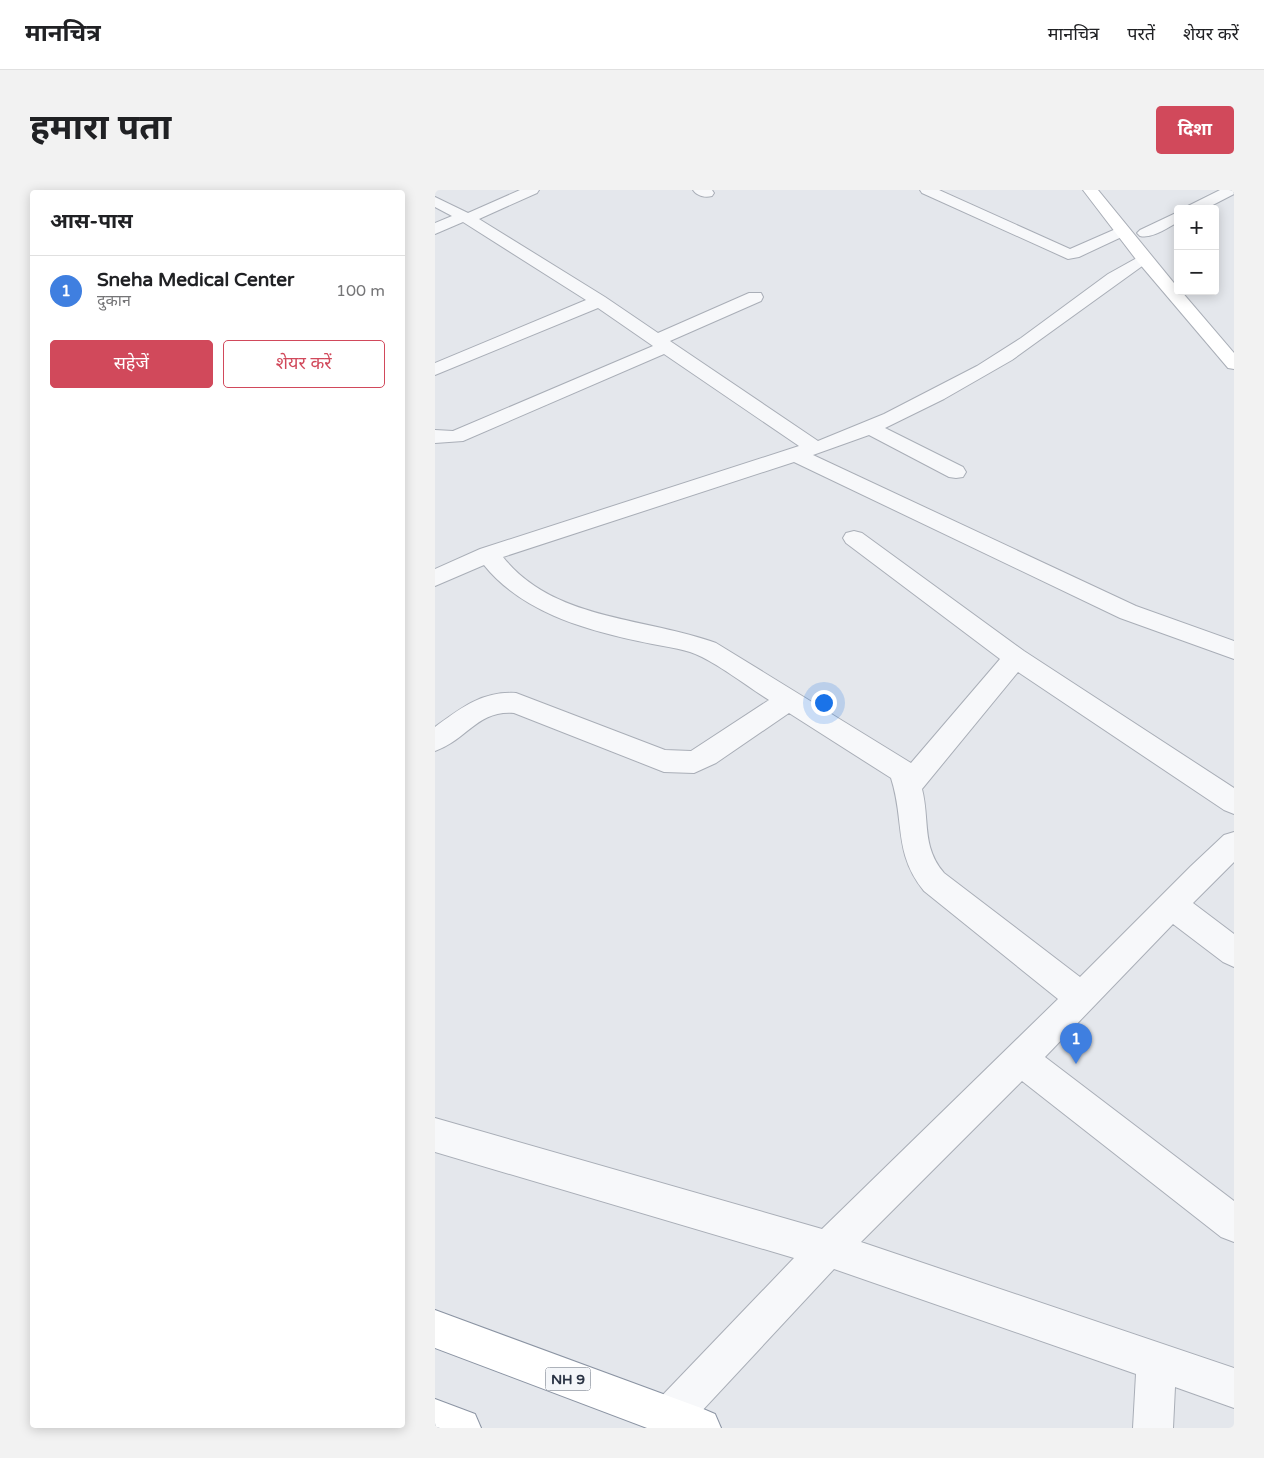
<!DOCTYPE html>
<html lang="hi">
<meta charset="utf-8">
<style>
body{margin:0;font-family:"Varela Round","Noto Sans Devanagari",sans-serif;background:#f2f2f2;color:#202124}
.controls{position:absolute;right:15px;top:15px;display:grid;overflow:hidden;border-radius:5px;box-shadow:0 2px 12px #0003}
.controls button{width:45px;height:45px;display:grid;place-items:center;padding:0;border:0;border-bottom:1px solid #e0e0e0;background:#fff;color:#202124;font:25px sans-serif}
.you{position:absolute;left:388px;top:512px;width:18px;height:18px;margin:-12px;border:4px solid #fff;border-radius:50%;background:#1a73e8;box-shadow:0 0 0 8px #1a73e833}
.badge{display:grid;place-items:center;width:32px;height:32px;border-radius:50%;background:#d1495b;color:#fff;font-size:16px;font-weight:700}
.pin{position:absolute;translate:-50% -41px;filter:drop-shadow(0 1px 2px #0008)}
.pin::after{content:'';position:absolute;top:26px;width:18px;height:15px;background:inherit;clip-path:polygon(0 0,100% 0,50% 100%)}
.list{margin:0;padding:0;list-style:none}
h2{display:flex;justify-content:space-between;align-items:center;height:65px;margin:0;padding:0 20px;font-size:21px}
h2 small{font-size:16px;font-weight:400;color:#757577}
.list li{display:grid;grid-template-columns:32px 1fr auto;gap:15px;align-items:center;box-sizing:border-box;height:70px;padding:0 20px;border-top:1px solid #e0e0e0}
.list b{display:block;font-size:19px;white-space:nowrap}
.list p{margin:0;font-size:16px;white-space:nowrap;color:#757577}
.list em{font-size:16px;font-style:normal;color:#757577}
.actions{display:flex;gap:10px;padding:15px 20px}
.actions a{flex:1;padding:11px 0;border:1px solid #d1495b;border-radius:5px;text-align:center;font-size:18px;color:#d1495b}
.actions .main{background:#d1495b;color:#fff}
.map{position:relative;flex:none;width:799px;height:1238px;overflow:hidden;border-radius:5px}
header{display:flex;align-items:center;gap:30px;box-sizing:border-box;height:70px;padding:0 25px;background:#fff;border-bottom:1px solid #e0e0e0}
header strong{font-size:24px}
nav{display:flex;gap:28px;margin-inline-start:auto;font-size:18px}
.intro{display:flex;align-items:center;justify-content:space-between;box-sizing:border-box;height:120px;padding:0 30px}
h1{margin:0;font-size:35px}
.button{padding:12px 22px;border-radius:5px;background:#d1495b;color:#fff;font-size:18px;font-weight:700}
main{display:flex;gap:30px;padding:0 30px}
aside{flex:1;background:#fff;border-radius:5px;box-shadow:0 2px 12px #0003}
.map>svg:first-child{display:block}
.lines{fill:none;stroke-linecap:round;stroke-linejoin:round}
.street-casing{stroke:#a9aeb7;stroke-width:2}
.secondary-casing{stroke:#a9aeb7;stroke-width:2}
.highway-casing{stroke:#8b94a3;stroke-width:2}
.street{fill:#f7f8fa;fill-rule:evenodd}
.secondary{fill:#fff;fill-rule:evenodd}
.highway{fill:#fff;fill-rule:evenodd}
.labels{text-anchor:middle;stroke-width:5;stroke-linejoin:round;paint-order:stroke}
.shield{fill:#f4f6f9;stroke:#676e7b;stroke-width:1}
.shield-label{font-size:14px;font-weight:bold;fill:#2b3445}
</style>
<header>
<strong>मानचित्र</strong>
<nav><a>मानचित्र</a><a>परतें</a><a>शेयर करें</a></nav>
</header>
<div class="intro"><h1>हमारा पता</h1><a class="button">दिशा</a></div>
<main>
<aside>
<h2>आस-पास<small></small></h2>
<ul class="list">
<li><span class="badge" style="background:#3f7fe0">1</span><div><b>Sneha Medical Center</b><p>दुकान</p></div><em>100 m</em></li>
</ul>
<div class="actions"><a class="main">सहेजें</a><a>शेयर करें</a></div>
</aside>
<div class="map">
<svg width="799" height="1238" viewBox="0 0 799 1238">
<rect width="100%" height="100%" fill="#e4e7ec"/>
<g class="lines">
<g class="street-casing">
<g id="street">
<path d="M85,0H104L102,3L44,29L170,107L223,143L314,103H326L328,107L326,111L235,151L383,251L449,224L542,176L586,148L673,84L709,64L715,66L717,69L577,170L509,209L450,238L528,277L531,282L528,287L521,288L514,287L434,245L378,265L701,416L799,451V469L685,428L359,272L68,367C119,431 210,427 281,453L476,573L565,469L411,353L408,348L411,343L419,341L427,343L589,461L799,598V624L789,620L583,482L487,599C495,630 486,656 509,683L645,787L756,676L789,645L799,642V672L758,713L799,744V777L788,772L738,734L610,867L799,1011V1052L786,1047L587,891L426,1052L799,1178V1218L740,1197L738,1238H698L701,1184L399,1079L251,1238H218L214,1227L220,1213L359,1068L0,962V928L387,1039L623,809L489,701C458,663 470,631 456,588L354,523L281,573L259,583L229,582L79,523C42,520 32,550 0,561V537C26,518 47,501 81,503L230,560L256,561L334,510C313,497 277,469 255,462C239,457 220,455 203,451C147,439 86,421 49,375L0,396V379L45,359L364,256L229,164L28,251L0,253V240L18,241L218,156L163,118L0,185V173L151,110L28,32L0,44V33L17,26L0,17V7L33,23Z"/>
<path d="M258,0H277L279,3L277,6C270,8 262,6 258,0Z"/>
<path d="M485,0H504L635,59L683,38H693L696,41L693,44L644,67L633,69L487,3Z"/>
<path d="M785,0H799V4L770,19H751L753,16Z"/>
<path d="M743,22V32C732,38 717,49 705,46L702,43L705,40Z"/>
</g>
</g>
<g class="secondary-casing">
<path id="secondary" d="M648,0H663L743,98V101H746L799,163V179L793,178L703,72Z"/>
</g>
<g class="highway-casing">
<g id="highway">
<path d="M0,1120L266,1218L280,1224L286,1238H212L0,1158Z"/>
<path d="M0,1209L40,1224L46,1238H0Z"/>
</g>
</g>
<use href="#street" class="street"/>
<use href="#secondary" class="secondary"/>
<use href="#highway" class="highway"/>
</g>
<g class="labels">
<rect class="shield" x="110.5" y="1177.5" width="45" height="23" rx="4"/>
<g class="shield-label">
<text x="133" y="1194">NH 9</text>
</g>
</g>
</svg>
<div class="controls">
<button>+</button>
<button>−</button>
</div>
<div class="you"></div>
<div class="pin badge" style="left:641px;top:874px;background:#3f7fe0">1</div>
</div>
</main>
